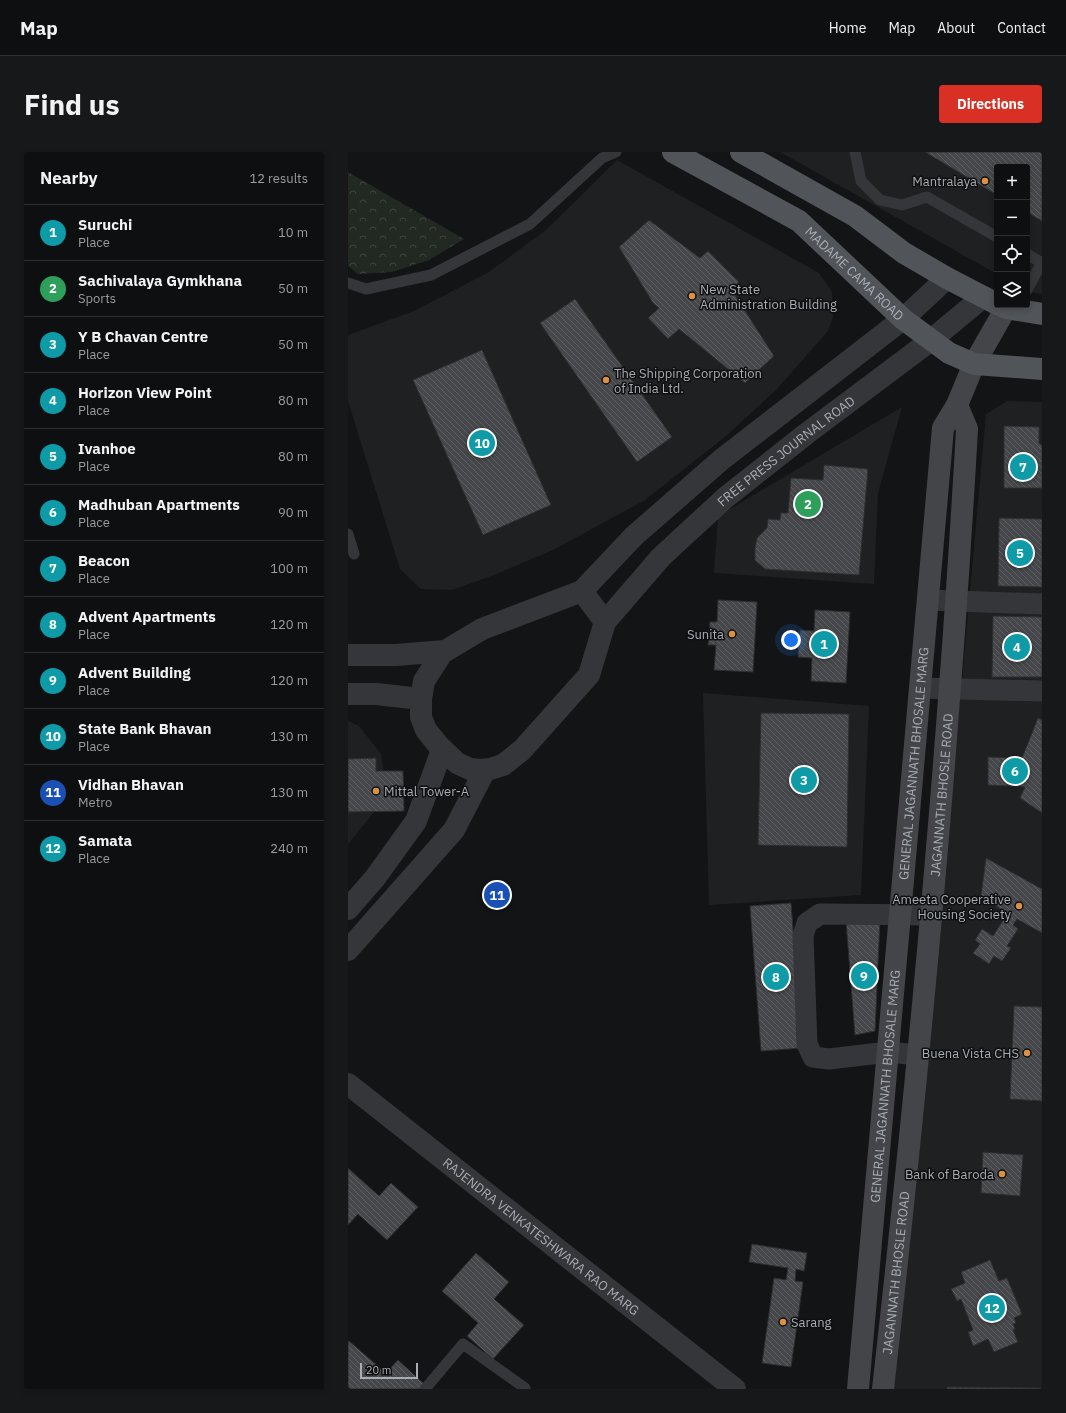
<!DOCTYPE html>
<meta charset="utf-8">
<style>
body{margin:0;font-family:"IBM Plex Sans",sans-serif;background:#171819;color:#f1f3f6}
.controls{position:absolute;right:12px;top:12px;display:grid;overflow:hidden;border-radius:4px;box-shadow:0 2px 6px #0003}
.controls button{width:36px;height:36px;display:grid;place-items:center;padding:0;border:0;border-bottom:1px solid #2e2f30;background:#0e0f10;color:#f1f3f6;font:20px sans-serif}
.scale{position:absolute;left:12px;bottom:10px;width:58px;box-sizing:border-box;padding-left:4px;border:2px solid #a7adb3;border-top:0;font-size:11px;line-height:14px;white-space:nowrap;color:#a7adb3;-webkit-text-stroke:3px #0e0f10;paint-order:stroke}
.you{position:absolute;left:443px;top:488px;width:14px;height:14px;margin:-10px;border:3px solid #fff;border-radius:50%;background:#1a73e8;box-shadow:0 0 0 6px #1a73e833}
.badge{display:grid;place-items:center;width:26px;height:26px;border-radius:50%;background:#d93025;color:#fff;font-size:13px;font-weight:700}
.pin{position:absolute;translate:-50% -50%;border:2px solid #fff;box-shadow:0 1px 4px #0006}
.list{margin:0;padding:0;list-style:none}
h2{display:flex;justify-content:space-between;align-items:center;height:52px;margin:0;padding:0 16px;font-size:17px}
h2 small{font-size:13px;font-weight:400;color:#9b9c9f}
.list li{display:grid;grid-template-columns:26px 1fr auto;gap:12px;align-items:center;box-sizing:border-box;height:56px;padding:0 16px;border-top:1px solid #2e2f30}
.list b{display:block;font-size:15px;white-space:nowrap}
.list p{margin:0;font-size:13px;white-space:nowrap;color:#9b9c9f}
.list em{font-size:13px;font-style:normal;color:#9b9c9f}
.icon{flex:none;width:22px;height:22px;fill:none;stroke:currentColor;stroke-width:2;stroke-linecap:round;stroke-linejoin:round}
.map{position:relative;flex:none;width:694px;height:1237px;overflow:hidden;border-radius:4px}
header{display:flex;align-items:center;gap:24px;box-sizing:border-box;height:56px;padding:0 20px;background:#0e0f10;border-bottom:1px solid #2e2f30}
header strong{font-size:19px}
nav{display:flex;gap:22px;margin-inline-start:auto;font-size:14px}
.intro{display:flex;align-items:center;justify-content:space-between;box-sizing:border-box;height:96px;padding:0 24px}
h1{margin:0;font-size:28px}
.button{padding:10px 18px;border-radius:4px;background:#d93025;color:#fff;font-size:14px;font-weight:700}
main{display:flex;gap:24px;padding:0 24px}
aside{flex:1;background:#0e0f10;border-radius:4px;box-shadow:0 2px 6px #0003}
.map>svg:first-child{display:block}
.built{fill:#1f2022}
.park{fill:url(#park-crowns)}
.building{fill:url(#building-back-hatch);stroke:#2e2e30}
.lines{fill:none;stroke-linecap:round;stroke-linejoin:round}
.service{stroke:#353639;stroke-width:11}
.minor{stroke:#353639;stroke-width:21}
.tertiary{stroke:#353639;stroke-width:22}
.secondary{stroke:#434549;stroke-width:22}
.primary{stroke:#515458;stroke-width:22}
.poi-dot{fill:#da9146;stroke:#0e0f10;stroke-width:1.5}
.labels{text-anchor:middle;stroke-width:3;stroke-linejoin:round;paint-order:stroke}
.poi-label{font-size:13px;fill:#a7adb3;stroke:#0e0f10;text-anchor:end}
.street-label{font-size:13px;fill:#a7adb3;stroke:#0e0f10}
</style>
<header>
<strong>Map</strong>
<nav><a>Home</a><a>Map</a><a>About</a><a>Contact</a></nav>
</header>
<div class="intro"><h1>Find us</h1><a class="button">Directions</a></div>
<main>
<aside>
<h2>Nearby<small>12 results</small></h2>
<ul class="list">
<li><span class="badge" style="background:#0f9aa8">1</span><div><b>Suruchi</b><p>Place</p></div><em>10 m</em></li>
<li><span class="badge" style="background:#2e9e5b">2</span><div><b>Sachivalaya Gymkhana</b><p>Sports</p></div><em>50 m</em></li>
<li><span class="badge" style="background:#0f9aa8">3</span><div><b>Y B Chavan Centre</b><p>Place</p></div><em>50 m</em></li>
<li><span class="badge" style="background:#0f9aa8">4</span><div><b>Horizon View Point</b><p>Place</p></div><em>80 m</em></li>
<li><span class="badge" style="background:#0f9aa8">5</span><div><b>Ivanhoe</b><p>Place</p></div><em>80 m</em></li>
<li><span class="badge" style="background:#0f9aa8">6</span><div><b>Madhuban Apartments</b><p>Place</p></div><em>90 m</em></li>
<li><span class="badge" style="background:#0f9aa8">7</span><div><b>Beacon</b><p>Place</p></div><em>100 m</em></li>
<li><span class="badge" style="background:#0f9aa8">8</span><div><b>Advent Apartments</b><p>Place</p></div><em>120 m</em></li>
<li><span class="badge" style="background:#0f9aa8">9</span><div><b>Advent Building</b><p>Place</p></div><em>120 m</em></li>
<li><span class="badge" style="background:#0f9aa8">10</span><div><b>State Bank Bhavan</b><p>Place</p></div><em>130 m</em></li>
<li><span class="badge" style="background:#1a4fb4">11</span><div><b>Vidhan Bhavan</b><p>Metro</p></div><em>130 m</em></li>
<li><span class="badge" style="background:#0f9aa8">12</span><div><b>Samata</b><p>Place</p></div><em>240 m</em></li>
</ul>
</aside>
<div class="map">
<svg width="694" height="1237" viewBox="0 0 694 1237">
<defs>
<pattern id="park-crowns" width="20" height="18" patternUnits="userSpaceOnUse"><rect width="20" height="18" fill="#222922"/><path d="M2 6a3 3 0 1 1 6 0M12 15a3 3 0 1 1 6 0" fill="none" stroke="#3f4540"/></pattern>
<pattern id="building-back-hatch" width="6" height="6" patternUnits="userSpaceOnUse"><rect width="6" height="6" fill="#45474a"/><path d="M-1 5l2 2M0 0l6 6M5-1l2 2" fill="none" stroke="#5d5f62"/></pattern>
</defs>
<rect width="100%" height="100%" fill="#131415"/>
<g class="built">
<path d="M432,0H694V142L679,139V15H649V122Z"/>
<path d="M269,8L471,121L484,140L485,165L480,179L429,237L377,285L297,348L205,398L146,423L104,438L73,437L52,417L0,249V183L66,159L141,120L198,78Z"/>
<path d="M659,249L694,250V1237H540L612,549L638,262Z"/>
<path d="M554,255L530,341L526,432L366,421L370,364Z"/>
<path d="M355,541L521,554L513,743L361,753Z"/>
<path d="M0,569L11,574L33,602L37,629L31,654L0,692Z"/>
</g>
<path class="park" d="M0,20L116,87L81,108L44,120L10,122L0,114Z"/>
<g class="building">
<path d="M577,0H694V69L679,60V15H649V43Z"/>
<path d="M301,68L352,106L360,99L391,130L383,137L426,204L397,231L331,177L320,187L300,166L311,156L305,151L271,95Z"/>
<path d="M227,147L324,285L289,310L192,171Z"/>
<path d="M134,198L203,353L135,383L65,228Z"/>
<path d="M656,274L691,275V291L694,294V336H656Z"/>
<path d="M476,313L520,317L511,423L417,417L407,408V396L409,386L419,376L420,367L432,368L433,361H440L443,326L475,328Z"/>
<path d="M651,366L694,367V435L650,434Z"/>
<path d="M370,448L409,450L405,520L366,518L368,493H360L362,470H369Z"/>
<path d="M467,458L502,460L498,531L463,529L464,506L450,505L452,478L466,479Z"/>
<path d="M645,464L694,465V525H644Z"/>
<path d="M413,561L501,562L499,695L410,693Z"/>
<path d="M690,566L694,568V661L672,646L677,635L640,633V605L674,606Z"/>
<path d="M28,606V619H55L56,659L0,660V607Z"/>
<path d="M638,706L694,737V781L669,767L665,773L670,777L659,794L663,796L654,809L646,804L641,812L625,801L632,792L627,788L634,777L645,784L656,767L659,770L663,764L633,744Z"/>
<path d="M443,751L454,896L413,899L402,754Z"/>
<path d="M532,767L527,879L507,883L498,769Z"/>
<path d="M666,854L694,855V949L662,947Z"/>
<path d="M635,1000L675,1003L672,1044L633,1041Z"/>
<path d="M0,1016L31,1044L43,1031L70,1055L39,1088L10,1062L0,1073Z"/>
<path d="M404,1092L459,1101L456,1119L448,1117L447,1129L455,1130L443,1215L414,1211L426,1126L438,1128L440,1116L401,1110Z"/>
<path d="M128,1101L161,1130L146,1147L176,1173L145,1207L119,1184L130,1171L94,1139Z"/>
<path d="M642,1108L651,1129L659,1126L674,1162L666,1166L668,1171L665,1172L667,1177L665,1178L670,1190L646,1200L640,1187L625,1194L620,1180L625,1178L613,1147L609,1149L603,1137L617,1131L613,1120Z"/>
<path d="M1,1189L38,1221L50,1208L76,1232L71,1237H0V1190Z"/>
<path d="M599,1235L694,1236V1237H599Z"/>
</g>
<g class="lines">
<g class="service">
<path d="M507,0L513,29L532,48L554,53L579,45L649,85"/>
<path d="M679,102L694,111"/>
<path d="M0,131L18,137L83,123L182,72L254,6L268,0"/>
<path d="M679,138L694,110"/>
<path d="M0,382L6,402"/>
<path d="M77,1237L115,1192L177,1236"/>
</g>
<g class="minor">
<path d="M580,448L694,452"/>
<path d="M572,536L694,539"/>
<path d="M570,903L540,900L481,907L465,905L459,892L455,784L459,771L472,762L583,763"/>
</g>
<g class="tertiary">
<path id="s1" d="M599,126L555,167L373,308L286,384L234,439L134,477L94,501L76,529L73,547V565L78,578L91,594L109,611L122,617L132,618L142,617L155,613L174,598L241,523L257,470L313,405L377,346L458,282L582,189L635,145"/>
<path d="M234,439L257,470"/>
<path d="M0,503H48L97,499"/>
<path d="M0,542H28L73,547"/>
<path d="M0,757L27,726L68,669L94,598"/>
<path d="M0,798L106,678L137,618"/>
<path id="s2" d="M0,932L387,1237"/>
</g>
<g class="secondary">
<path id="s3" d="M510,1237L595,276L609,253L626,212L658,156"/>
<path id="s4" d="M535,1237C571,918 601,598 619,277L609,253"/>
</g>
<g class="primary">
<path id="s5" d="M325,0L451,69L555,167L601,201L626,212L694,217"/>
<path d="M393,0L507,64L556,101L599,126L649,152"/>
<path d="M652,153L658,156L694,162"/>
</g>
</g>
<g class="poi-dot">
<circle cx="637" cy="29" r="4"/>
<circle cx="344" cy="144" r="4"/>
<circle cx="258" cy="228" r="4"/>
<circle cx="384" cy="482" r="4"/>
<circle cx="28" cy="639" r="4"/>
<circle cx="671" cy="754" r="4"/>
<circle cx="679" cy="901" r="4"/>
<circle cx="654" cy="1022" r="4"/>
<circle cx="435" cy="1170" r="4"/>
</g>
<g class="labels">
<g class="poi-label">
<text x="629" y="34">Mantralaya</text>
<text x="352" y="142" text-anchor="start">New State<tspan x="352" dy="15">Administration Building</tspan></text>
<text x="266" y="226" text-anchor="start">The Shipping Corporation<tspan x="266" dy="15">of India Ltd.</tspan></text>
<text x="376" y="487">Sunita</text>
<text x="36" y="644" text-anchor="start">Mittal Tower-A</text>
<text x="663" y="752">Ameeta Cooperative<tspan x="663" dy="15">Housing Society</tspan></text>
<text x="671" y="906">Buena Vista CHS</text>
<text x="646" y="1027">Bank of Baroda</text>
<text x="443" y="1175" text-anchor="start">Sarang</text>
</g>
<g class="street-label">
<text dy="5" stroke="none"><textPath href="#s5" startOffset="220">MADAME CAMA ROAD</textPath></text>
<text dy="5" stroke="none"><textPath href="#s1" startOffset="1242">FREE PRESS JOURNAL ROAD</textPath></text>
<text dy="5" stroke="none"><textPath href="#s3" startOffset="628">GENERAL JAGANNATH BHOSALE MARG</textPath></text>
<text dy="5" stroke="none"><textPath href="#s4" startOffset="597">JAGANNATH BHOSLE ROAD</textPath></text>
<text dy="5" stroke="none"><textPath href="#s3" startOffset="304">GENERAL JAGANNATH BHOSALE MARG</textPath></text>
<text dy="5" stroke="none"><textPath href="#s2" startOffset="246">RAJENDRA VENKATESHWARA RAO MARG</textPath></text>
<text dy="5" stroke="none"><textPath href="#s4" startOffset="117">JAGANNATH BHOSLE ROAD</textPath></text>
</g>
</g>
</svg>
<div class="controls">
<button>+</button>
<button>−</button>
<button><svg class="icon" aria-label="locate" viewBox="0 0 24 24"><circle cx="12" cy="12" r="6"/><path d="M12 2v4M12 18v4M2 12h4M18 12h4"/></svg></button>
<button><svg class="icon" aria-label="layers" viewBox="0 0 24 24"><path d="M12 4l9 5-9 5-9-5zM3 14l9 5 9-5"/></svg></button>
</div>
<div class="scale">20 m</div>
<div class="you"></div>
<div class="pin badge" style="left:476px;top:492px;background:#0f9aa8">1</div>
<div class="pin badge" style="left:460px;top:352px;background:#2e9e5b">2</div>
<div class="pin badge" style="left:456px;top:628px;background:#0f9aa8">3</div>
<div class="pin badge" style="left:669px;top:495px;background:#0f9aa8">4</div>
<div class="pin badge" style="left:672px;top:401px;background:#0f9aa8">5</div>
<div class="pin badge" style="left:667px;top:619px;background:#0f9aa8">6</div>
<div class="pin badge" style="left:675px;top:315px;background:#0f9aa8">7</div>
<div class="pin badge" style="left:428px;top:825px;background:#0f9aa8">8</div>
<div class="pin badge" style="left:516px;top:824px;background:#0f9aa8">9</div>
<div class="pin badge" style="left:134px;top:291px;background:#0f9aa8">10</div>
<div class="pin badge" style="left:149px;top:743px;background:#1a4fb4">11</div>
<div class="pin badge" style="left:644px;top:1156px;background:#0f9aa8">12</div>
</div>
</main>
